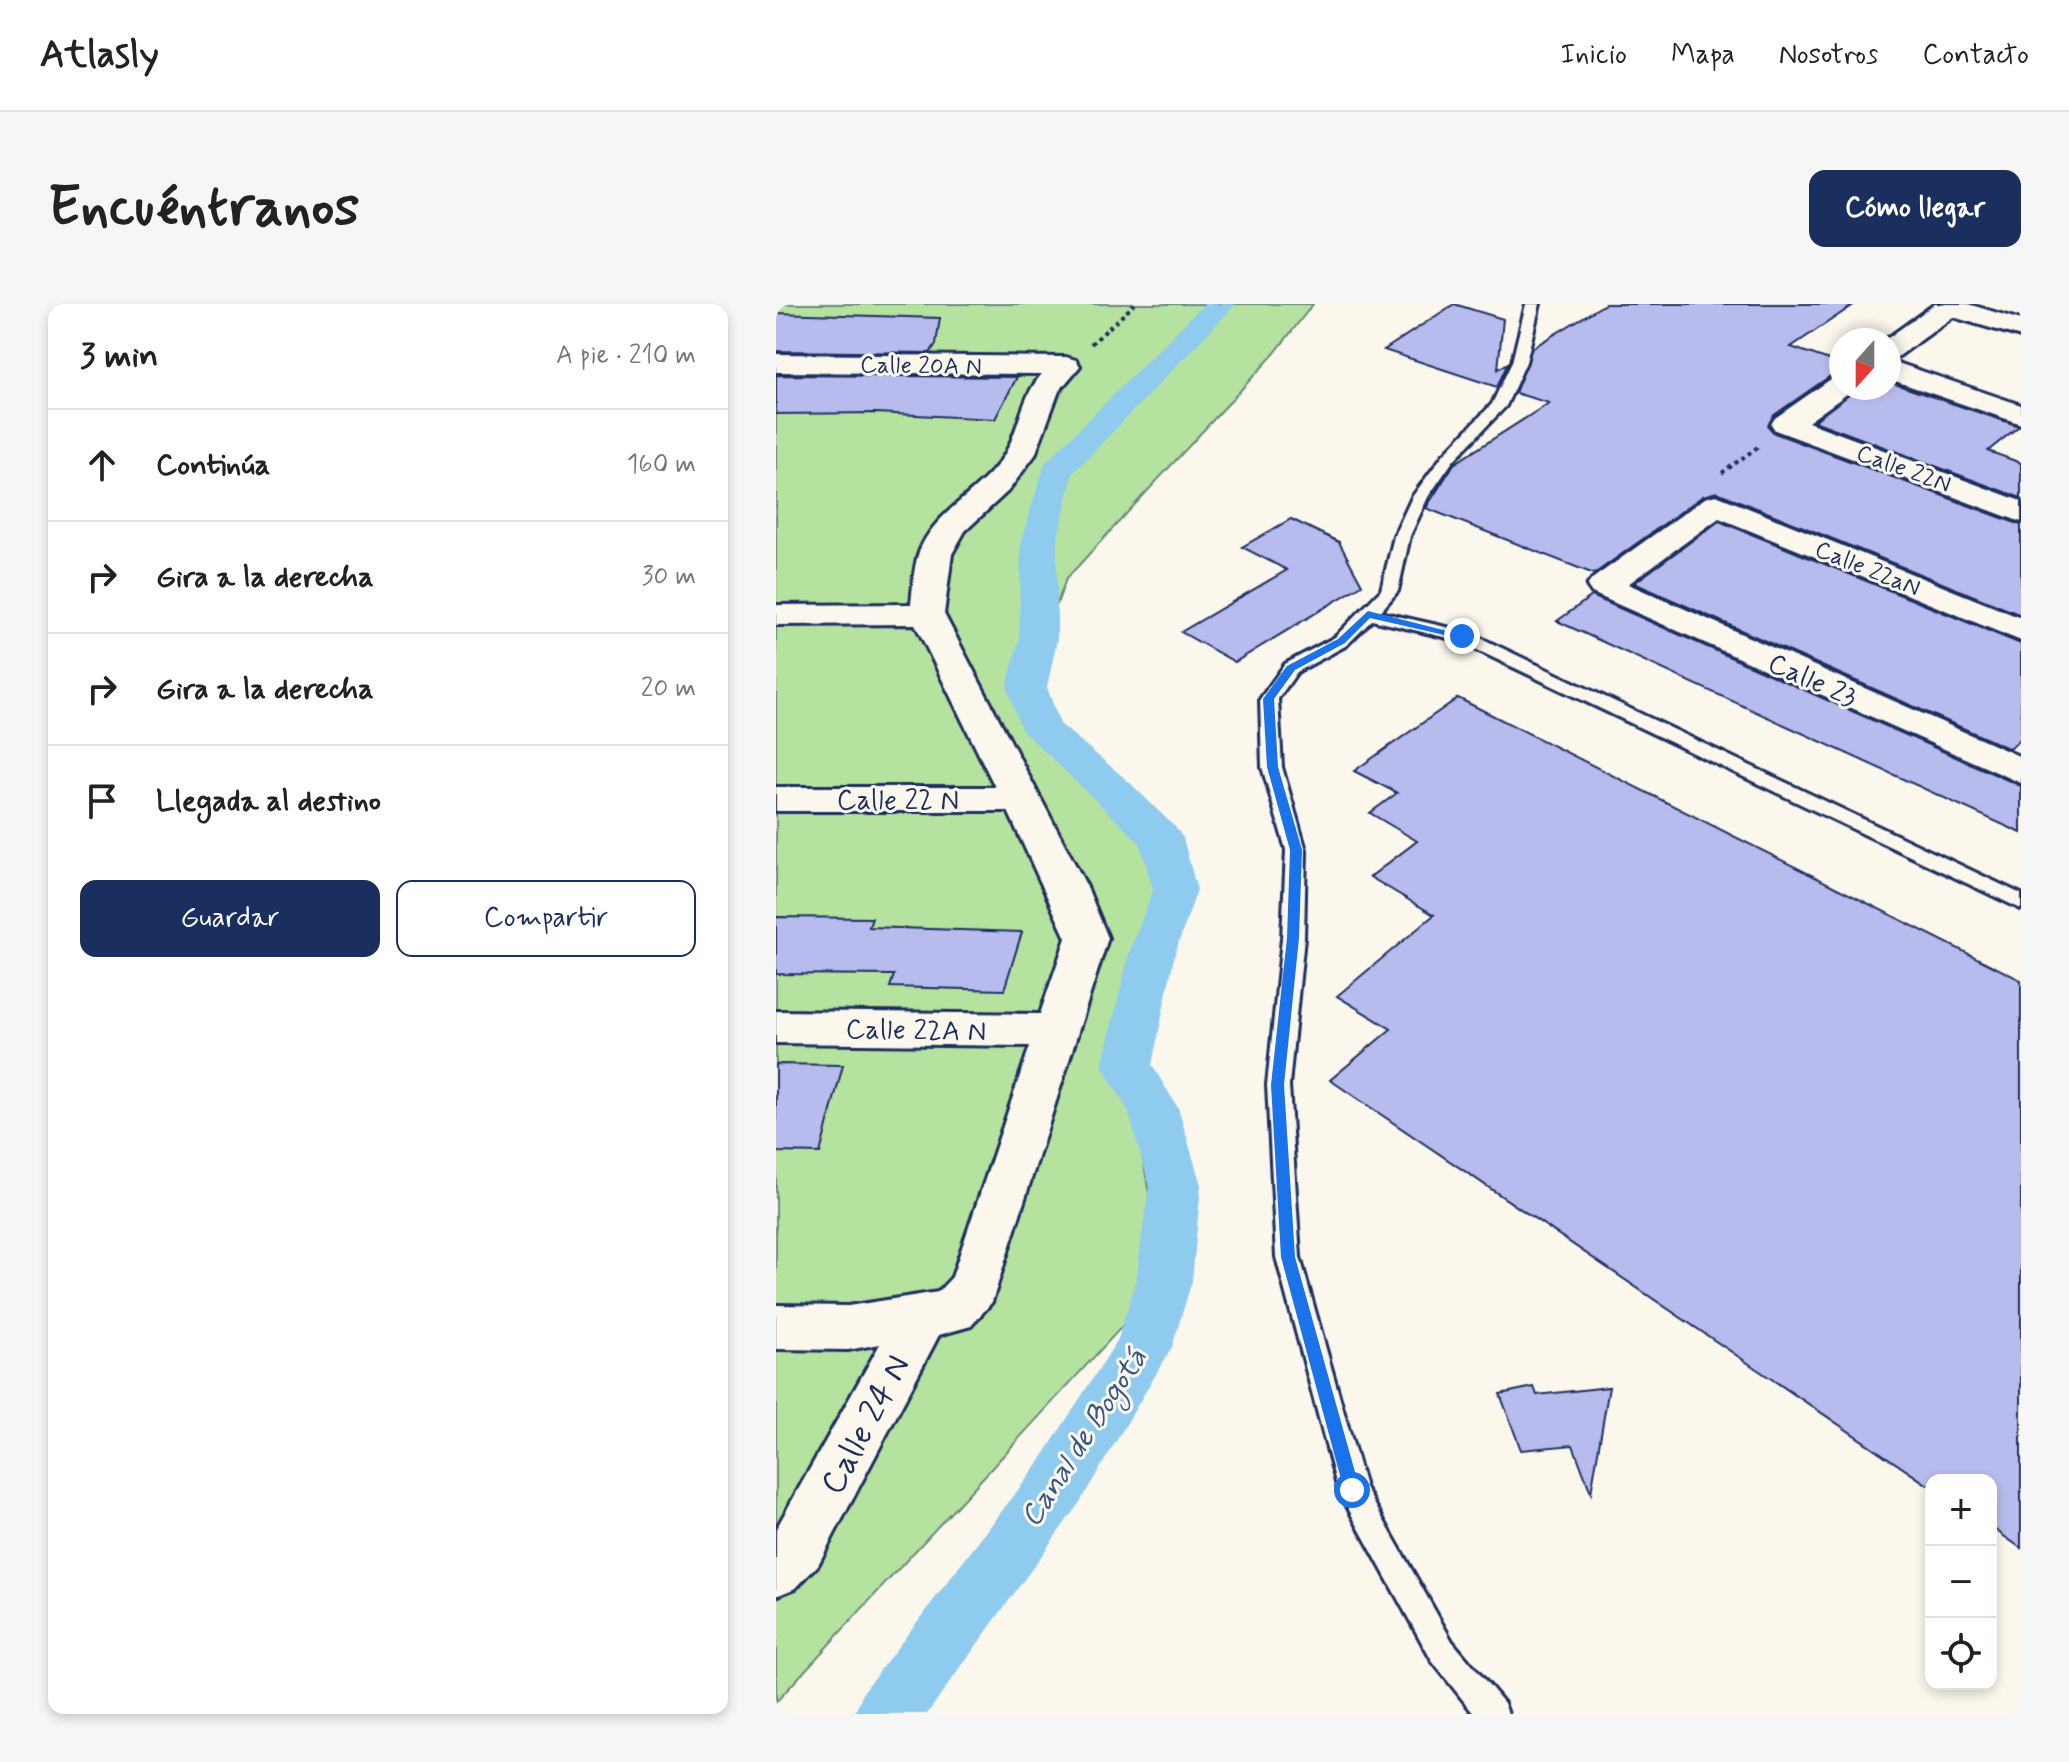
<!DOCTYPE html>
<html lang="es">
<meta charset="utf-8">
<style>
body{margin:0;font-family:Mynerve,sans-serif;background:#f6f6f6;color:#222}
.controls{position:absolute;right:24px;bottom:24px;display:grid;overflow:hidden;border-radius:16px;box-shadow:0 4px 12px #0003}
.controls button{width:72px;height:72px;display:grid;place-items:center;padding:0;border:0;border-bottom:2px solid #e0e0e0;background:#fff;color:#222;font:40px sans-serif}
.compass{position:absolute;left:1053px;top:24px;width:72px;height:72px;border-radius:50%;background:#fff;box-shadow:0 4px 12px #0003;rotate:201deg}
.stop{position:absolute;width:24px;height:24px;margin:-18px;border:6px solid #1a73e8;border-radius:50%;background:#fff}
.stop.end{background:#1a73e8;border-color:#fff;box-shadow:0 2px 8px #0008}
.list{margin:0;padding:0;list-style:none}
h2{display:flex;justify-content:space-between;align-items:center;height:104px;margin:0;padding:0 32px;font-size:34px}
h2 small{font-size:26px;font-weight:400;color:#767676}
.list li{display:grid;grid-template-columns:52px 1fr auto;gap:24px;align-items:center;box-sizing:border-box;height:112px;padding:0 32px;border-top:2px solid #e0e0e0}
.list b{display:block;font-size:30px;white-space:nowrap}
.list em{font-size:26px;font-style:normal;color:#767676}
.actions{display:flex;gap:16px;padding:24px 32px}
.actions a{flex:1;padding:18px 0;border:2px solid #1b2f5e;border-radius:16px;text-align:center;font-size:28px;color:#1b2f5e}
.actions .main{background:#1b2f5e;color:#fff}
.icon{flex:none;width:44px;height:44px;fill:none;stroke:currentColor;stroke-width:2;stroke-linecap:round;stroke-linejoin:round}
.map{position:relative;flex:none;width:1245px;height:1410px;overflow:hidden;border-radius:16px}
header{display:flex;align-items:center;gap:48px;box-sizing:border-box;height:112px;padding:0 40px;background:#fff;border-bottom:2px solid #e0e0e0}
header strong{font-size:38px}
nav{display:flex;gap:44px;margin-inline-start:auto;font-size:28px}
.intro{display:flex;align-items:center;justify-content:space-between;box-sizing:border-box;height:192px;padding:0 48px}
h1{margin:0;font-size:56px}
.button{padding:20px 36px;border-radius:16px;background:#1b2f5e;color:#fff;font-size:28px;font-weight:700}
main{display:flex;gap:48px;padding:0 48px}
aside{flex:1;background:#fff;border-radius:16px;box-shadow:0 4px 12px #0003}
.map>svg:first-child{display:block}
.green{fill:#b6e29f;stroke:#68887e;stroke-width:2}
.lines{fill:none;stroke-linecap:round;stroke-linejoin:round}
.canal{fill:#8ecbef;fill-rule:evenodd}
.building{fill:#b7bbed;stroke:#1b2f5e;stroke-width:2}
.lane-casing{stroke:#1b2f5e;stroke-width:6}
.street-casing{stroke:#1b2f5e;stroke-width:6}
.path{stroke:#1b2f5e;stroke-width:4;stroke-dasharray:4 4;stroke-linecap:butt}
.lane{fill:#fbf7ec;fill-rule:evenodd}
.street{fill:#fbf7ec;fill-rule:evenodd}
.route{fill:#1a73e8}
.labels{text-anchor:middle;stroke-width:6;stroke-linejoin:round;paint-order:stroke}
.far-street-label{font-size:24px;fill:#1b2f5e;stroke:#fbf7ec}
.street-label{font-size:28px;fill:#1b2f5e;stroke:#fbf7ec}
.water-label{font-size:30px;font-style:italic;fill:#385682;stroke:#fbf7ec}
.near-street-label{font-size:34px;fill:#1b2f5e;stroke:#fbf7ec}
</style>
<header>
<strong>Atlasly</strong>
<nav><a>Inicio</a><a>Mapa</a><a>Nosotros</a><a>Contacto</a></nav>
</header>
<div class="intro"><h1>Encuéntranos</h1><a class="button">Cómo llegar</a></div>
<main>
<aside>
<h2>3 min<small>A pie · 210 m</small></h2>
<ul class="list">
<li><svg class="icon" aria-label="ahead" viewBox="0 0 24 24"><path d="M12 20V5M6 11l6-6 6 6"/></svg><div><b>Continúa</b></div><em>160 m</em></li>
<li><svg class="icon" aria-label="right" viewBox="0 0 24 24"><path d="M7 20v-9h11M14 6l5 5-5 5"/></svg><div><b>Gira a la derecha</b></div><em>30 m</em></li>
<li><svg class="icon" aria-label="right" viewBox="0 0 24 24"><path d="M7 20v-9h11M14 6l5 5-5 5"/></svg><div><b>Gira a la derecha</b></div><em>20 m</em></li>
<li><svg class="icon" aria-label="arrive" viewBox="0 0 24 24"><path d="M6 21V4h12l-3 4 3 4H6"/></svg><div><b>Llegada al destino</b></div></li>
</ul>
<div class="actions"><a class="main">Guardar</a><a>Compartir</a></div>
</aside>
<div class="map">
<svg width="1245" height="1410" viewBox="0 0 1245 1410">
<rect width="100%" height="100%" fill="#fbf7ec"/>
<filter id="ink" filterUnits="userSpaceOnUse"><feTurbulence type="fractalNoise" baseFrequency=".0125" numOctaves="2"/><feDisplacementMap in="SourceGraphic" scale="16" xChannelSelector="R" yChannelSelector="G"/><feConvolveMatrix kernelMatrix="1 2 1 2 8 2 1 2 1" color-interpolation-filters="sRGB"/></filter>
<g filter="url(#ink)">
<path class="green" d="M0,0H537L498,50L290,275L251,383L393,562L351,762L388,977L0,1398Z"/>
<g class="lines">
<path class="canal" d="M428,0H460L297,169L281,237V336L271,383L284,420L352,477L400,524L407,534L421,586L399,649L376,761L402,804L425,881L416,977L396,1043L304,1198L151,1410H78L88,1387L262,1160L342,1035L360,977L373,881L352,806L326,762L353,649L377,586L364,539L245,425L231,383L243,336L245,237L269,159Z"/>
</g>
<g class="building">
<path d="M678,0L727,15L722,65L732,59L721,83L608,46Z"/>
<path d="M829,0H1079L1015,43L1065,60V69L1053,73L997,112L992,122L998,129L1245,221V311L941,188L927,192L818,270L650,204L678,160L773,99L739,89L756,44Z"/>
<path d="M0,9L164,14L160,40L154,49L0,47Z"/>
<path d="M0,71L241,73L219,115L100,109L0,110Z"/>
<path d="M1113,78L1243,122L1212,147L1245,159V194L1038,117L1081,84H1113Z"/>
<path d="M515,215L563,238L586,281L459,358L405,328L511,266L466,243Z"/>
<path d="M943,217L1245,340V434L1234,445L858,279Z"/>
<path d="M816,292L1245,482V529L781,317Z"/>
<path d="M682,394L1245,676V1244L1215,1223V1176H1155V1183L554,776L615,725L561,692L658,611L594,573L641,537L594,509L621,489L578,467Z"/>
<path d="M0,613L96,614L93,623L246,628L228,686L114,683L118,671L0,670Z"/>
<path d="M0,760L67,761L44,849L0,848Z"/>
<path d="M758,1083L761,1091L833,1083L815,1189L797,1141L745,1146L724,1090Z"/>
</g>
<g class="lines">
<g class="lane-casing">
<path id="lane" d="M750,0H764L750,58L730,102L677,157L652,193L634,232L622,287L604,308L692,328L1245,590V605L680,336L596,316L571,341L521,368L502,395L506,463L530,546L528,634L513,781L524,953L589,1183L676,1337L728,1399L732,1410H698L656,1357L562,1186L500,953L491,781L506,634L510,546L486,463L484,395L509,360L559,333L605,286L618,232L636,193L667,151L716,100L736,58Z"/>
</g>
<g class="street-casing">
<g id="street">
<path d="M1159,0H1192L1245,16V33L1177,13L1123,52L1113,55V36H1109Z"/>
<path d="M0,50L290,53L300,56L304,62L283,87L259,151L232,187L189,227L176,250L168,310L311,583L332,634L216,998L195,1022L163,1031L42,1261L20,1284L0,1292V1225L104,1040L72,1046L0,1045V1001L72,1002L162,988L176,973L254,742L0,739V707L264,710L290,634L232,507H0V483H219L139,320L0,321V301L135,300C137,284 137,266 142,251C157,206 208,188 230,148C244,122 246,92 266,70L0,68Z"/>
<path d="M1113,56L1245,101V120L1113,75Z"/>
<path d="M1065,72V84H1078L1075,87L1032,118L1245,197V218L999,126L995,120L999,114L1055,75Z"/>
<path d="M940,191L1245,314V337L943,214L852,280L1245,453V479L816,289L811,282L816,275L929,194Z"/>
</g>
</g>
<g class="path">
<path d="M315,40L359,0"/>
<path d="M946,169L983,142"/>
</g>
<use href="#lane" class="lane"/>
<use href="#street" class="street"/>
</g>
</g>
<path class="route" d="M592,307L691,332L686,335L594,314L569,339L519,366L498,395L502,463L526,546L523,634L508,781L519,953L584,1186L576,1193L568,1186L505,953L495,781L511,634L514,546L491,463L487,395L511,362L562,335Z"/>
<g class="labels">
<g class="far-street-label">
<text transform="translate(145 61) rotate(1)" y="8">Calle 20A N</text>
<text transform="translate(1128 164) rotate(20)" y="8">Calle 22N</text>
<text transform="translate(1092 264) rotate(22)" y="8">Calle 22aN</text>
</g>
<g class="street-label">
<text transform="translate(1037 375) rotate(24)" y="10">Calle 23</text>
<text x="122" y="505">Calle 22 N</text>
<text transform="translate(140 725) rotate(1)" y="10">Calle 22A N</text>
</g>
<g class="water-label">
<text transform="translate(307 1133) rotate(-57)" y="10">Canal de Bogotá</text>
</g>
<g class="near-street-label">
<text transform="translate(88 1120) rotate(-62)" y="12">Calle 24 N</text>
</g>
</g>
</svg>
<div class="controls">
<button>+</button>
<button>−</button>
<button><svg class="icon" aria-label="locate" viewBox="0 0 24 24"><circle cx="12" cy="12" r="6"/><path d="M12 2v4M12 18v4M2 12h4M18 12h4"/></svg></button>
</div>
<svg class="compass" viewBox="-18 -18 36 36"><path d="M0-13l5 13h-10z" fill="#e53935"/><path d="M0 13l5-13h-10z" fill="#767676"/></svg>
<div class="stop" style="left:576px;top:1186px"></div>
<div class="stop end" style="left:686px;top:332px"></div>
</div>
</main>
